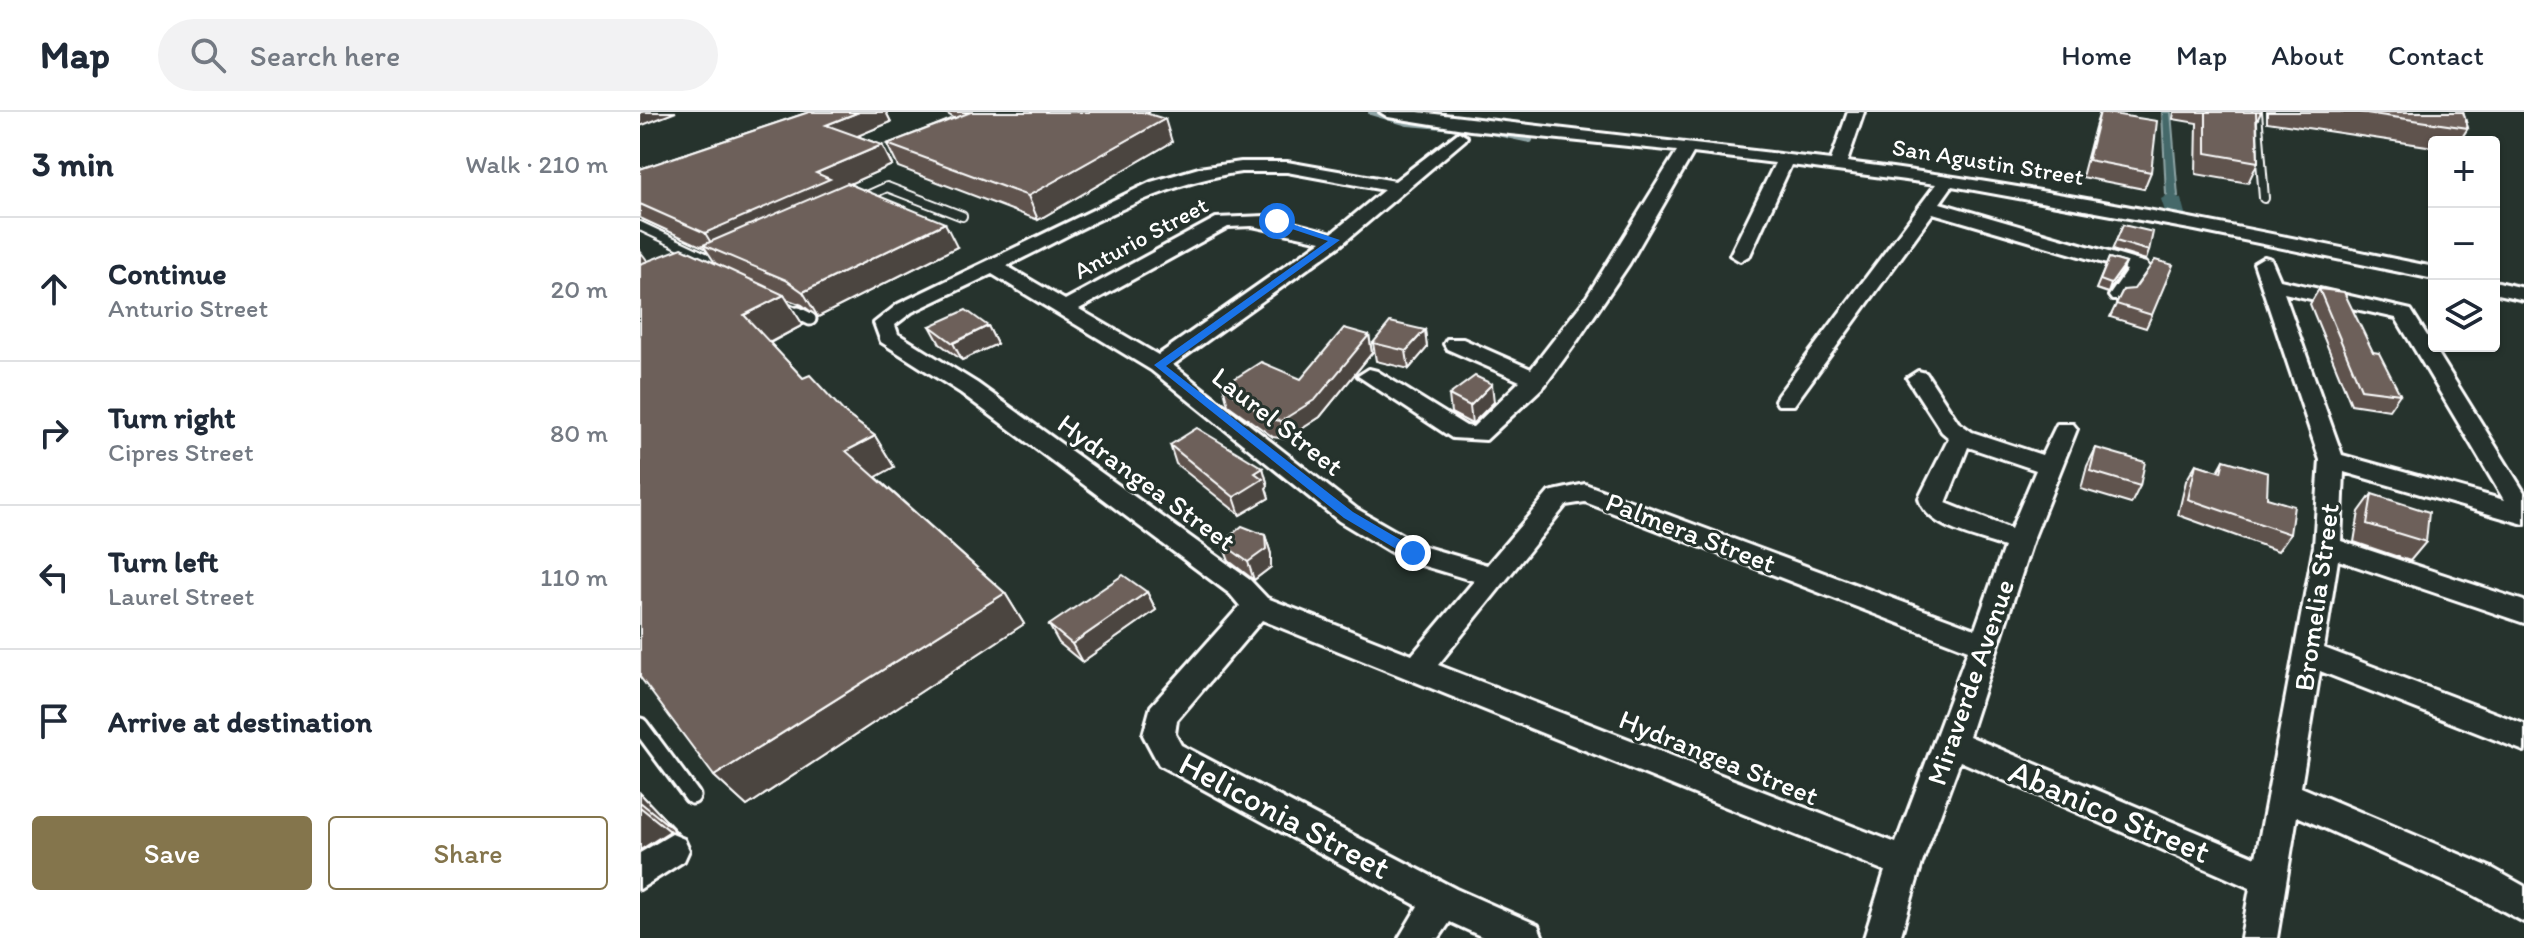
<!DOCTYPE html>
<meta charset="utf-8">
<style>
body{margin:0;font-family:Itim,sans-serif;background:#f2f2f3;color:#1f2937}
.controls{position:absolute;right:24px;top:24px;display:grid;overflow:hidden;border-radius:8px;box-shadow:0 2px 6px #0004}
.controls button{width:72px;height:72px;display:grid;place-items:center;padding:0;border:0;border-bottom:2px solid #e0e1e3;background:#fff;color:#1f2937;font:40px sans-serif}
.stop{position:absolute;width:24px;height:24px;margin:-18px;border:6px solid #1a73e8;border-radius:50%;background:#fff}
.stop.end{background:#1a73e8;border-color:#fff;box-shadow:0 2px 8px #0008}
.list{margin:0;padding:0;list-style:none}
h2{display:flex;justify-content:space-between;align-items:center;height:104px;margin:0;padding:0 32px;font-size:34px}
h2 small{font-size:26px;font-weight:400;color:#747a83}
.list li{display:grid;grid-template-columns:52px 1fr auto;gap:24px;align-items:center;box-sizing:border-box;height:144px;padding:0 32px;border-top:2px solid #e0e1e3}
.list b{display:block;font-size:30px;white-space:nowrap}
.list p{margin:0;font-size:26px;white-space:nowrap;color:#747a83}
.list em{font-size:26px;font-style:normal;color:#747a83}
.actions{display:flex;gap:16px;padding:24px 32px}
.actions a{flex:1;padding:18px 0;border:2px solid #84754c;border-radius:8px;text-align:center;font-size:28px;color:#84754c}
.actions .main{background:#84754c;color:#fff}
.icon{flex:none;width:44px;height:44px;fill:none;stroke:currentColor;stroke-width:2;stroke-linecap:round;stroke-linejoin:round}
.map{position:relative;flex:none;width:1884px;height:826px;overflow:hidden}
header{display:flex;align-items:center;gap:48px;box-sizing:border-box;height:112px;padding:0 40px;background:#fff;border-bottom:2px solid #e0e1e3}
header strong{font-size:38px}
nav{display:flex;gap:44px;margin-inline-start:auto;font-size:28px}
.search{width:560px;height:72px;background:#f2f2f3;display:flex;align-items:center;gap:20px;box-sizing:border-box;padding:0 28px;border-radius:44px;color:#747a83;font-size:30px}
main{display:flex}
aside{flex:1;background:#fff}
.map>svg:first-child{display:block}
.water{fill:#45696a;stroke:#8fa5a6;stroke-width:2}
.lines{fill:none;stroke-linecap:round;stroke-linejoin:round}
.stream{stroke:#8fa5a6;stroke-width:6}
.canal{fill:#45696a;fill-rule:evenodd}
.service-far2-casing{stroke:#fff;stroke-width:12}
.service-far1-casing{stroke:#fff;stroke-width:17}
.service-casing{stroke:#fff;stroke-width:21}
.minor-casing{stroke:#fff;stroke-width:6}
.service-far2{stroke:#26332d;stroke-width:8}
.service-far1{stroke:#26332d;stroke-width:11}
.service{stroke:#26332d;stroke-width:15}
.minor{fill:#26332d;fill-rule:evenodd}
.wall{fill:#5e534d;stroke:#fff;stroke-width:2}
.shaded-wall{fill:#4c443f;stroke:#fff;stroke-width:2}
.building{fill:#6d615a;stroke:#fff;stroke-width:2}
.route{fill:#1a73e8}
.labels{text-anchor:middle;stroke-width:6;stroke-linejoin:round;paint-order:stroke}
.far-street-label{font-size:24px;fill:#fff;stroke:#26332d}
.street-label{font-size:28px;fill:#fff;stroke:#26332d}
.near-street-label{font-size:34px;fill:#fff;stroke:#26332d}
</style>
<header>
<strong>Map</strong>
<div class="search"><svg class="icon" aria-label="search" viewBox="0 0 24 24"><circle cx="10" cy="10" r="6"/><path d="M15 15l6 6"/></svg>Search here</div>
<nav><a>Home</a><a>Map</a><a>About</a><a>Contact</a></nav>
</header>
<main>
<aside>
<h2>3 min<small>Walk · 210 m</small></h2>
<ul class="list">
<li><svg class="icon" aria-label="ahead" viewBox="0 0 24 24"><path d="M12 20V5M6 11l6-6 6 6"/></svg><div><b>Continue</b><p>Anturio Street</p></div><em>20 m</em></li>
<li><svg class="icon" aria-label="right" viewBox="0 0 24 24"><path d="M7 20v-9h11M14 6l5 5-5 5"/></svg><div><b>Turn right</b><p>Cipres Street</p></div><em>80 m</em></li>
<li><svg class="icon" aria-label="left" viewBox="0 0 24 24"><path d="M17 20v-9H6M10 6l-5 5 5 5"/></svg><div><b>Turn left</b><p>Laurel Street</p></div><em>110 m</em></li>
<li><svg class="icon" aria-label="arrive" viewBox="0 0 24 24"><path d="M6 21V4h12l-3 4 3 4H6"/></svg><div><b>Arrive at destination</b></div></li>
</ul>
<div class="actions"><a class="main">Save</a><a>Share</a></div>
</aside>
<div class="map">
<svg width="1884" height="826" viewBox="0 0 1884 826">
<rect width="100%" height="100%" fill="#26332d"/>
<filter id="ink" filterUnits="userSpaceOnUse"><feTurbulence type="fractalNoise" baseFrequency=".0125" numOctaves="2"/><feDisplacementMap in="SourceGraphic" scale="16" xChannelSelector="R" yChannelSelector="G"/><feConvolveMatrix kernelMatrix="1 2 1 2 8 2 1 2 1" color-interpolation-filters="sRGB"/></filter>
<g filter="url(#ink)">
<path class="water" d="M1522,0H1531L1538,84L1531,87L1526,82Z"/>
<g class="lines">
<g class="stream">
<path d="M731,0L768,11L814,15"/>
<path d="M848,19L890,28"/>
</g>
<path class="canal" d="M1531,81L1541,87L1546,105L1542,109H1528L1521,87Z"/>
<g class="service-far2-casing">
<g id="service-far2">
<path d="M1617,0L1624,86"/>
<path d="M218,88L247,75L322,104"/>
<path d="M0,114L78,151"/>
<path d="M142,194L162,203"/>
</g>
</g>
<g class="service-far1-casing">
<path id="service-far1" d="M158,201L170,207"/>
</g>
<g class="service-casing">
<path id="service" d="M0,614L52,684"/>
</g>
<g class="minor-casing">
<g id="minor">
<path d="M740,0H778L1191,48L1208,0H1224L1207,50C1405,75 1599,115 1794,155V167L1555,118L1312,74L1300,91L1506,151L1509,155L1486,188H1472L1469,184L1487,158L1293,101L1154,293H1138L1135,288L1138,283L1296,72L1151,53L1110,143L1100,149L1090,143L1135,51L1053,41L989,152L937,229L905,273L846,328L812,326L718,264L729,257L737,259L826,314L833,315L880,269L807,237L804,232L807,227H823L891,257L946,186L1037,39L830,18L748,5Z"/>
<path d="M819,20L827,25L825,28L702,132L533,253L717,397L782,434L847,453L909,380L945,372L1335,517L1364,435C1338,425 1286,417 1279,386L1309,326L1302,320L1267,266L1278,259L1286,261L1318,310L1332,320L1402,343L1417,312H1433L1437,317L1392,430L1329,624L1616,745L1674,434L1680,348L1614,151L1624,145L1631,147L1640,168L1771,198L1884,380V412L1704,360L1701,429L1884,489V511L1698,448L1684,536L1884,612V639L1680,559L1661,675L1852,756L1884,774V810L1828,780L1657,704L1637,826H1601L1610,776L1320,649L1282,751L1260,826H1224L1245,759L622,508L537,608L535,622L541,633L816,777L898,813L903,826H845L810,810L799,826H759L778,794L519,653L503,623L511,594L600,494L590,482L321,281L241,230L234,211L258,192L511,70L559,56L601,50H647L755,69ZM601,60H647L744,78L692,121L626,104L576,106L425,188L367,154C443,117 516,72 601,60ZM612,114L681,129L518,243L439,197L588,115ZM352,162L511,258L699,409L764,448L834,469L772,543L627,486L610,468L337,271L258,222L255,213L272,200ZM1644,181L1756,206L1864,388L1702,343ZM1328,335L1396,358L1371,417L1306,391ZM945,390L1328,538L1256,731L798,553L926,393Z"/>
<path d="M1854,169L1884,176V188L1854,181Z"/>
<path d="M32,722L44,727L49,738L44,749L0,777V741Z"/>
</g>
</g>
<use href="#service-far2" class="service-far2"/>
<use href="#service-far1" class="service-far1"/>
<use href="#service" class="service"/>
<use href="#minor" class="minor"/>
</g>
<g class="wall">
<path d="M169,0H246L251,10L217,24L242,33L252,53L209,72L317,135L178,205L162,193L146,187L163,213L130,231L163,266L206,302L235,324L254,355L236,365L365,481L384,512L107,694L74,664L8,149L75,151L65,136L0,106V57Z"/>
<path d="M304,0H510L507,1L532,30L398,108L258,55L247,32L314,6Z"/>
<path d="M1460,0L1511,60L1504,77L1442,65L1455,15Z"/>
<path d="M1534,0H1621L1617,9L1618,50L1608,71L1556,62L1557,11L1533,7Z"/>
<path d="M1627,0H1823L1828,16L1819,30H1794V35L1627,10Z"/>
<path d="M1483,113L1509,139L1506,148L1472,138Z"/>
<path d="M1469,146L1486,151L1482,160L1468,181L1456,177Z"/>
<path d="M1679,177L1733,240L1760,282L1749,298L1711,292L1670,192Z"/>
<path d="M1483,178L1512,203L1506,216L1470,205Z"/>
<path d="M290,214H348L357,232L322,248L300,232Z"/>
<path d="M785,218L787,236L769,257L736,249L733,231Z"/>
<path d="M729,223L732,241L680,305L646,327L633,325L588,293L583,274L661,267Z"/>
<path d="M809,283L854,290L832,312L811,301Z"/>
<path d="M530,333L623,356L628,374L626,376L629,386L600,403L536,352Z"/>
<path d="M1456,336L1500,374L1491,392L1441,377L1447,354Z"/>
<path d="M1584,348L1627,386L1650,422L1638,439L1538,403L1546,369L1556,352L1578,359Z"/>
<path d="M1732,382L1786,430L1770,449L1714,430L1719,400Z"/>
<path d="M625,423L631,442V455L614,468L589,449L582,431Z"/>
<path d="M507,480L516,498L442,550L419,531L409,513Z"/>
<path d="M0,681L37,720L30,719L0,738Z"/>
</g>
<g class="shaded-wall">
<path d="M0,0H36L0,14Z"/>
<path d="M219,0H246L251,10L196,33L186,13Z"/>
<path d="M525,7L532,30L398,108L388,84Z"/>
<path d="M242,33L252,53L196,78L76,139L65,121L176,61Z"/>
<path d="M305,111L317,135L178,205L163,180Z"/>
<path d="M0,139L22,168L0,179Z"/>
<path d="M1486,151L1482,160L1468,181L1471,172Z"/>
<path d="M144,183L163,213L125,233L104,203Z"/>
<path d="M348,214L357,232L322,248L313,231Z"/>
<path d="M785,218L787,236L769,257L766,239Z"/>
<path d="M729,223L732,241L680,305L646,327L641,309Z"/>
<path d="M852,272L854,290L832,312L830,294Z"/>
<path d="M235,324L254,355L227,370L206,339Z"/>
<path d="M623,356L628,374L626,376L629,386L600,403L594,385L615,361Z"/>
<path d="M625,423L631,442V455L614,468L608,450Z"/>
<path d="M507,480L516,498L442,550L432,532Z"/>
<path d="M365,481L384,512L107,694L74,664Z"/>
<path d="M0,681L37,720L0,690Z"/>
<path d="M0,695L30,719L0,738Z"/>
</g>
<g class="building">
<path d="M169,0H219L186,13L242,33L176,61L190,67L65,121L0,92V57Z"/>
<path d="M331,0H502L525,7L388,84L247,32Z"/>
<path d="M1460,0L1517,9L1511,60L1448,48Z"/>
<path d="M1566,0H1616L1618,50L1566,41Z"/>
<path d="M1719,0H1823L1828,16Z"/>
<path d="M207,71L305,111L163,180L146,168L63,133Z"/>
<path d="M1483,113L1513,120L1509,139L1476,129Z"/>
<path d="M42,136L144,183L104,203L163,266L170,263L206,302L235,324L206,339L365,481L74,664L0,565V152Z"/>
<path d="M1469,146L1486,151L1471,172L1460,168Z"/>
<path d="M1515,148L1533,153L1512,203L1476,192L1483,178L1494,177Z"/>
<path d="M1679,177L1704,180L1733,240L1739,241L1760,282L1721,277Z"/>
<path d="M326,198L348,214L313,231L290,214Z"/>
<path d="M750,210L785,218L766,239L733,231Z"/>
<path d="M704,216L729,223L676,287L641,309L628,307L583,274L621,250L661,267Z"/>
<path d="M835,264L852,272L830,294L809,283Z"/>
<path d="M557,316L623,356L615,361L623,367L594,385L530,333Z"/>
<path d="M1456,336L1505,350L1500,374L1450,359Z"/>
<path d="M1584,348L1628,361L1627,386L1654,394L1650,422L1548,387L1556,352L1581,360Z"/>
<path d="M1732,382L1789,400L1786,430L1727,412Z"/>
<path d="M602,414L625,423L626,437L608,450L582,431Z"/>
<path d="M483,463L507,480L432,532L409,513Z"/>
</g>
</g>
<path class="route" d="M637,107L700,128L526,254L713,400L778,438V444H768L704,406L514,253L688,129L634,111Z"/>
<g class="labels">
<g class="far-street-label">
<text transform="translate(1348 50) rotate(9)" y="8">San Agustin Street</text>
<text transform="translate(501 126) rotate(-28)" y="8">Anturio Street</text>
</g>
<g class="street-label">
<text transform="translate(638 309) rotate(38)" y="10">Laurel Street</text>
<text transform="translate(507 370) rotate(36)" y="10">Hydrangea Street</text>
<text transform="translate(1051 420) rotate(21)" y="10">Palmera Street</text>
<text transform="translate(1676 485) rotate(-82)" y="10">Bromelia Street</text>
<text transform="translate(1330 570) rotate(-71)" y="10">Miraverde Avenue</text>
<text transform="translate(1079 645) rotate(22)" y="10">Hydrangea Street</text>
</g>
<g class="near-street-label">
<text transform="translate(1470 699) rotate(23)" y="12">Abanico Street</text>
<text transform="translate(645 703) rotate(28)" y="12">Heliconia Street</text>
</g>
</g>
</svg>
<div class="controls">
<button>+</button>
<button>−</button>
<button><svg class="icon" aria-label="layers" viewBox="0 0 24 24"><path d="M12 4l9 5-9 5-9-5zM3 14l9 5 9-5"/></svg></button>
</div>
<div class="stop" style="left:637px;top:109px"></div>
<div class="stop end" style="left:773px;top:441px"></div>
</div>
</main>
